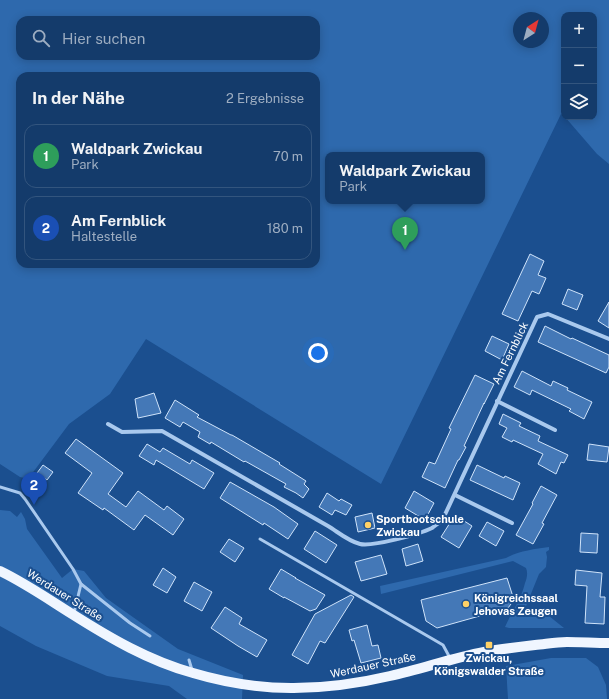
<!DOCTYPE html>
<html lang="de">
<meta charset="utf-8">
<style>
body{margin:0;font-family:"Public Sans",sans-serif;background:#214673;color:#f1f3f6}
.controls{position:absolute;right:12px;top:12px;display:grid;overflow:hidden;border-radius:8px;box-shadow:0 2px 10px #0003}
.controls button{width:36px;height:36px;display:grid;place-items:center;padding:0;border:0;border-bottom:1px solid #33557e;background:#143b6b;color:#f1f3f6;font:20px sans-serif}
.compass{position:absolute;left:513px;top:12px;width:36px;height:36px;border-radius:50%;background:#143b6b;box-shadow:0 2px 10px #0003;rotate:36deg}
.you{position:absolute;left:318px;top:353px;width:14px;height:14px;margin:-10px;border:3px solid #fff;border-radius:50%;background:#1a73e8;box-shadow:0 0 0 6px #1a73e833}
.badge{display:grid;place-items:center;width:26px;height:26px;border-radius:50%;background:#d6ab8b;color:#fff;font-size:13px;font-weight:700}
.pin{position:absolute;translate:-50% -33px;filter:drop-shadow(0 1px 2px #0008)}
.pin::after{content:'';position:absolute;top:21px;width:14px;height:12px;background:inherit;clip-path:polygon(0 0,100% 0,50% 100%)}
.popup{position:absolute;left:325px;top:152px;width:160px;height:52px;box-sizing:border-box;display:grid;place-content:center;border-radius:8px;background:#143b6b;filter:drop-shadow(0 1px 3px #0005);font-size:13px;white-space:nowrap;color:#9dadc1}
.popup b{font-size:15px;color:#f1f3f6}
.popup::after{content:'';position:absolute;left:50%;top:100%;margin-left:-8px;border:8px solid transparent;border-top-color:#143b6b}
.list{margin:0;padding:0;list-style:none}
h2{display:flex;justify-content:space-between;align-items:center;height:52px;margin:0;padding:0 16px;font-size:17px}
h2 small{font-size:13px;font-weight:400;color:#9dadc1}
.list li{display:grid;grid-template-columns:26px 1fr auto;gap:12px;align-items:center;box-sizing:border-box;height:64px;margin:0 8px 8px;padding:0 8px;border:1px solid #33557e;border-radius:12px}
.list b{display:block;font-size:15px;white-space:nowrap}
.list p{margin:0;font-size:13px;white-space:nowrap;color:#9dadc1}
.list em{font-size:13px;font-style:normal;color:#9dadc1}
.icon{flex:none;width:22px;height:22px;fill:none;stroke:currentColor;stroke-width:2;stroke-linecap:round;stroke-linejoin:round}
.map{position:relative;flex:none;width:609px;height:699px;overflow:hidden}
.search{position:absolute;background:#143b6b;box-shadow:0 2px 10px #0003;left:16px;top:16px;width:304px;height:44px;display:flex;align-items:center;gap:10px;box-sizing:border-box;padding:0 14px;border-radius:12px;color:#9dadc1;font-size:15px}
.panel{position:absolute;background:#143b6b;box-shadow:0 2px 10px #0003;left:16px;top:72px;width:304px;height:196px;border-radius:12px}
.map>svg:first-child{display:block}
.green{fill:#2e69ad;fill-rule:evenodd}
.building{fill:#4478b7;stroke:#cfe3fa}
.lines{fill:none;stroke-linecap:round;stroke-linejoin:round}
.service{stroke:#a9c9ee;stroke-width:3}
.minor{stroke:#a9c9ee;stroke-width:4}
.primary{stroke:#f0f6ff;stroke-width:10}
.poi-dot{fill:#ffd166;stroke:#1b4f8f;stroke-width:1.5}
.labels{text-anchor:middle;stroke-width:4;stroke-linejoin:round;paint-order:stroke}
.street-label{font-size:11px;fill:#fff;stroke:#1b4f8f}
.poi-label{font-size:11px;font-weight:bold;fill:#fff;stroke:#1b4f8f;text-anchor:start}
</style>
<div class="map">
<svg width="609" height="699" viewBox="0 0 609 699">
<rect width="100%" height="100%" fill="#1b4f8f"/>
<g class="green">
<path d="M0,0H609V164L597,154L565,117H594V15H564V116L561,114L381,484L146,339L110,394L69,424L28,479L20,477L0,464ZM519,18H543V42H519ZM20,20H316V56H20ZM20,76H316V264H20ZM328,155H482V201H328Z"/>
<path d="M0,510L10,511L17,517L21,512L25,519L27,529L62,578L73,569L84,571L106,598L178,649L243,675L242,699H187L169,686L107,676L36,646L0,626Z"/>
<path d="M549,547V550L546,552L547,557L546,567L539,574L522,616L533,617L549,616L564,628H509L505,627C512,611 521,600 525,583C527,578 528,573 526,568L513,561L381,594L380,586L506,558C519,551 534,549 549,547Z"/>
<path d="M551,658H586L598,667L606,685L607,699H508L506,666Z"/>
</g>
<g class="building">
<path d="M530,254L544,261L538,275L546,278L539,294L532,291L518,321L502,314Z"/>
<path d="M568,289L583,295L577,310L562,304Z"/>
<path d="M609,302V328L598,321Z"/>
<path d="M545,326L571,339L572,338L609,355V367L606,373L538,342Z"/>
<path d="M492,336L509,344L502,360L485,351Z"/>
<path d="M522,371L551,386L553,381L568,388L567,390L592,402L584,419L569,411L571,409L532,390L530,395L514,387Z"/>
<path d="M475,375L494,384L484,404V403L464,446L466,447L459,460H458L445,488L422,477L429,462L435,464L451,429L449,428Z"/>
<path d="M154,393L161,413L138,418L135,399Z"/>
<path d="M175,400L199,415L197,417L231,435H232L280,463L279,464L306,481L304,484L309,489L303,498L296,493L284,487L286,484L245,461L244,462L211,442L210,444L198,437L200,432L183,422L180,427L165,418Z"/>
<path d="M503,414L521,423L519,426L540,436L538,441L568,455L564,463L561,462L556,474L538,464L543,454L513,440L512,442L502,437L507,428L499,424Z"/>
<path d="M76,439L123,473L108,494L126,507L138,491L164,510L167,506L184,519L173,535L145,515L134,530L104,508L103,510L78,493L92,473L65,453Z"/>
<path d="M147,444L160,452L163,448L190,464L192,460L214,473L204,489L156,460L154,465L139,456Z"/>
<path d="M589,444L609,447L607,462L587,460Z"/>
<path d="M43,465L53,472L47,480L37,473Z"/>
<path d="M477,465L504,478L505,476L520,483L513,500L470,480Z"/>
<path d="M230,482L274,507L298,524L288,539L264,523L263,525L220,498Z"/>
<path d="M541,486L557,495L542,523L544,524L533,544L516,535L533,504L532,503Z"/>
<path d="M414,491L434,503L425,520L405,508Z"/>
<path d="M327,493L339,501L341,499L352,505L346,515L335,510L332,515L319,507Z"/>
<path d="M372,513L375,528L358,532L355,517Z"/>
<path d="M455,515L472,526L459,548L441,537Z"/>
<path d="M487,522L504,531L496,546L479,536Z"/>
<path d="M315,531L337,545L326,563L304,549Z"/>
<path d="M581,533L598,534L597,553L580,552Z"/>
<path d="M229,539L244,548L235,562L220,552Z"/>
<path d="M418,544L423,561L406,566L402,549Z"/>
<path d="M381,555L387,574L361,581L355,562Z"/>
<path d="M163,568L176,577L167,593L153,585Z"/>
<path d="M281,569L296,578H295L325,595L316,609L310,611L284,597V598L269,589Z"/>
<path d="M576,570L602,573L600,597H605L604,624L585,623L587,586L575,585Z"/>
<path d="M507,578L514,600L508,608L437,628L426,621L421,600Z"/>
<path d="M194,582L212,592L202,611L184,601Z"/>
<path d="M351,595L354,597L325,643L320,641L308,664L292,655L315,614Z"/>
<path d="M225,607L242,618L239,624L267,640L257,657L238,646L211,628Z"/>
<path d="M367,625L372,646L378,645L381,658L361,663L354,640L352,641L349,630Z"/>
</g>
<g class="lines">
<g class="service">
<path d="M0,487L20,493L25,499L73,569L81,584L74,613"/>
<path d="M260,539L431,638L443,645L450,658"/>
<path d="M81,584L130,623L150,636"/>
<path d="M189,660L192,670"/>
</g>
<g class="minor">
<path d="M497,401L555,430"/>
<path d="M108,424L122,432L162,431L328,526C338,532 348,541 360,544C372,547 420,534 432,528C435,526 438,523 442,521L537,317L548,314L609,339"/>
<path d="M455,495L512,523"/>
</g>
<path class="primary" d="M0,571C25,583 48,599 72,614C110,638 149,661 193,673C260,693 322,692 390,676C422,669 452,658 484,652C501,649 518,647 535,645C546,644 556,642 567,642C581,642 595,643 609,643"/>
</g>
<g class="poi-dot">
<circle cx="368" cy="525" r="4"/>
<circle cx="466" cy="604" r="4"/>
<rect x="485" y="641" width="8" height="8" rx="2"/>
</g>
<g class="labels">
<g class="street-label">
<text transform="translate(510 353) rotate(-64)" y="4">Am Fernblick</text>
<text transform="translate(65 595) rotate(32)" y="4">Werdauer Straße</text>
<text transform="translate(373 665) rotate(-12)" y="4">Werdauer Straße</text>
</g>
<g class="poi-label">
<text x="376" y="523">Sportbootschule<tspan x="376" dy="13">Zwickau</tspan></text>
<text x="474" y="602">Königreichssaal<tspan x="474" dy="13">Jehovas Zeugen</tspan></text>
<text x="489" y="662" text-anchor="middle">Zwickau,<tspan x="489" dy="13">Königswalder Straße</tspan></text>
</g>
</g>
</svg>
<div class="controls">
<button>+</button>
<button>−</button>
<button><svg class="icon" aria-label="layers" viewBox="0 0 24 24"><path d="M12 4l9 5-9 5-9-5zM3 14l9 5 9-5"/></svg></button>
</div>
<svg class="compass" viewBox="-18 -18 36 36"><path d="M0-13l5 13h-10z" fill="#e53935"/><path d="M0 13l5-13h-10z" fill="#9dadc1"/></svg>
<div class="you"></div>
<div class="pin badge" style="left:405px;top:250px;background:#2e9e5b">1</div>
<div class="popup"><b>Waldpark Zwickau</b>Park</div>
<div class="pin badge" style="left:34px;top:505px;background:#1a4fb4">2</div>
<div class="search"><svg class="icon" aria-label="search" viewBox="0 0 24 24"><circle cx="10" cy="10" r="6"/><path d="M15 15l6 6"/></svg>Hier suchen</div>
<section class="panel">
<h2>In der Nähe<small>2 Ergebnisse</small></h2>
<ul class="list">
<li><span class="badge" style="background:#2e9e5b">1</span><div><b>Waldpark Zwickau</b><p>Park</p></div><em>70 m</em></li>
<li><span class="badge" style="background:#1a4fb4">2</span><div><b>Am Fernblick</b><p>Haltestelle</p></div><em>180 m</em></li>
</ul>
</section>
</div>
